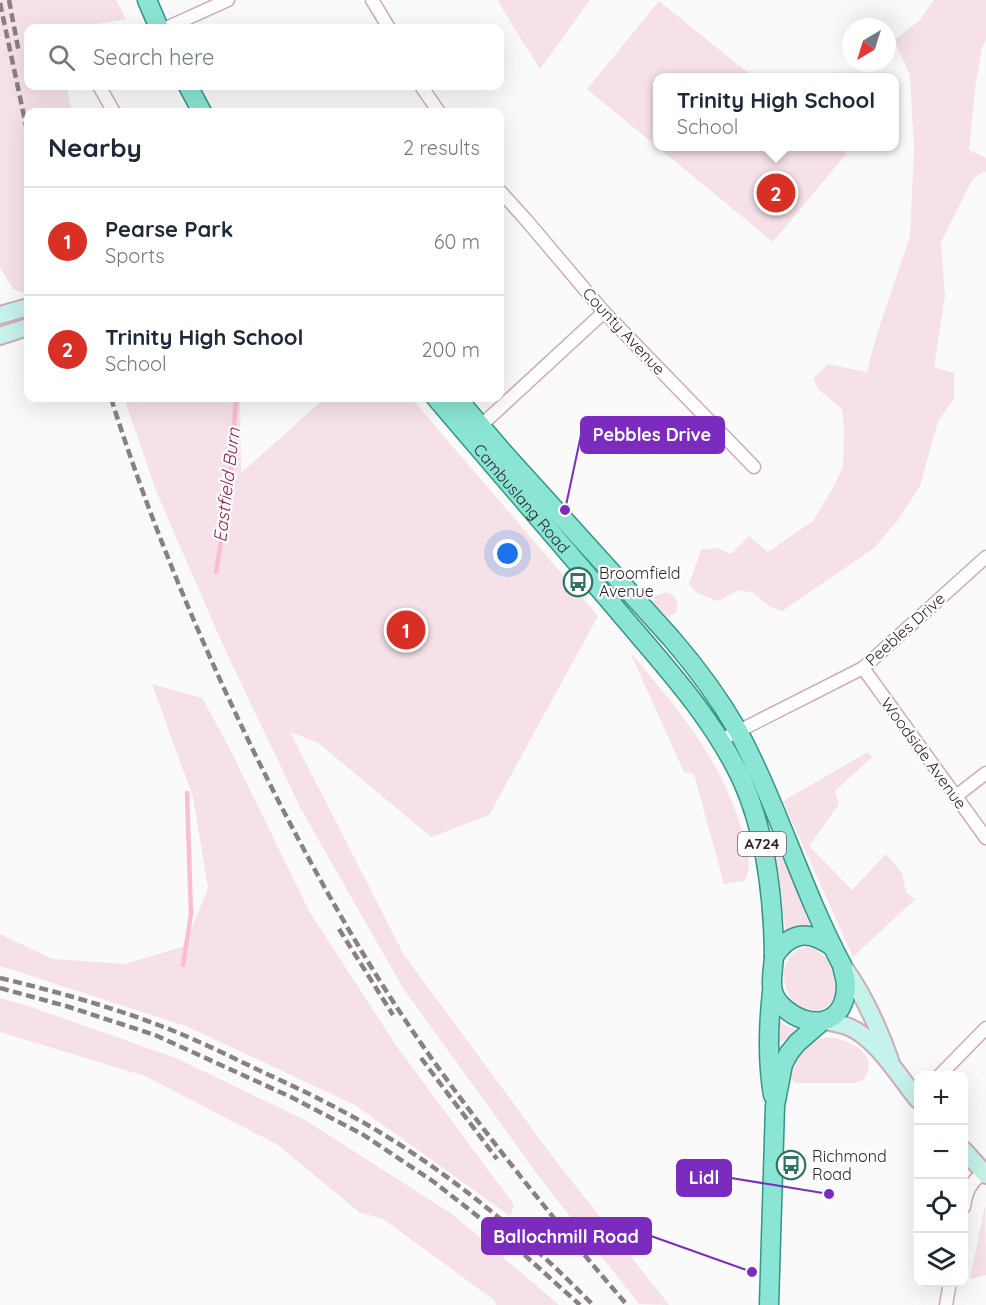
<!DOCTYPE html>
<meta charset="utf-8">
<style>
body{margin:0;font-family:Quicksand,sans-serif;background:#f6f6f7;color:#1f2937}
.controls{position:absolute;right:18px;bottom:18px;display:grid;overflow:hidden;border-radius:12px;box-shadow:0 6px 24px #0002}
.controls button{width:54px;height:54px;display:grid;place-items:center;padding:0;border:0;border-bottom:2px solid #e0e1e3;background:#fff;color:#1f2937;font:30px sans-serif}
.compass{position:absolute;left:842px;top:18px;width:54px;height:54px;border-radius:50%;background:#fff;box-shadow:0 6px 24px #0002;rotate:218deg}
.you{position:absolute;left:508px;top:554px;width:21px;height:21px;margin:-15px;border:4px solid #fff;border-radius:50%;background:#1a73e8;box-shadow:0 0 0 9px #1a73e833}
.badge{display:grid;place-items:center;width:39px;height:39px;border-radius:50%;background:#d93025;color:#fff;font-size:20px;font-weight:700}
.pin{position:absolute;translate:-50% -50%;border:3px solid #fff;box-shadow:0 2px 6px #0006}
.popup{position:absolute;left:653px;top:73px;width:246px;height:78px;box-sizing:border-box;display:grid;place-content:center;border-radius:12px;background:#fff;filter:drop-shadow(0 2px 4px #0005);font-size:20px;white-space:nowrap;color:#747a83}
.popup b{font-size:22px;color:#1f2937}
.popup::after{content:'';position:absolute;left:50%;top:100%;margin-left:-12px;border:12px solid transparent;border-top-color:#fff}
.list{margin:0;padding:0;list-style:none}
h2{display:flex;justify-content:space-between;align-items:center;height:78px;margin:0;padding:0 24px;font-size:26px}
h2 small{font-size:20px;font-weight:400;color:#747a83}
.list li{display:grid;grid-template-columns:39px 1fr auto;gap:18px;align-items:center;box-sizing:border-box;height:108px;padding:0 24px;border-top:2px solid #e0e1e3}
.list b{display:block;font-size:22px;white-space:nowrap}
.list p{margin:0;font-size:20px;white-space:nowrap;color:#747a83}
.list em{font-size:20px;font-style:normal;color:#747a83}
.icon{flex:none;width:33px;height:33px;fill:none;stroke:currentColor;stroke-width:2;stroke-linecap:round;stroke-linejoin:round}
.map{position:relative;flex:none;width:986px;height:1305px;overflow:hidden}
.search{position:absolute;background:#fff;box-shadow:0 6px 24px #0002;left:24px;top:24px;width:480px;height:66px;display:flex;align-items:center;gap:15px;box-sizing:border-box;padding:0 21px;border-radius:12px;color:#747a83;font-size:22px}
.panel{position:absolute;background:#fff;box-shadow:0 6px 24px #0002;left:24px;top:108px;width:480px;height:294px;border-radius:12px}
.map>svg:first-child{display:block}
.green{fill:#f6e1e8}
.lines{fill:none;stroke-linecap:round;stroke-linejoin:round}
.stream{stroke:#fabdd2;stroke-width:4.5}
.street-casing{stroke:#cfabb7;stroke-width:15}
.secondary-casing{stroke:#cfabb7;stroke-width:20}
.primary-casing{stroke:#379584;stroke-width:21}
.street{stroke:#fff;stroke-width:12}
.secondary{stroke:#c5f2ea;stroke-width:16}
.primary{stroke:#8be5d4;stroke-width:18}
.rail{stroke:#888083;stroke-width:4.5;stroke-dasharray:9 4.5;stroke-linecap:butt}
.labels{text-anchor:middle;stroke-width:4.5;stroke-linejoin:round;paint-order:stroke}
.shield{fill:#fff;stroke:#6c6266;stroke-width:1.5}
.shield-label{font-size:15px;font-weight:bold;fill:#2d1f24}
.street-label{font-size:16px;fill:#2d1f24;stroke:#fff}
.poi-label{font-size:16px;fill:#2d1f24;stroke:#fff;text-anchor:start}
.water-label{font-size:18px;font-style:italic;fill:#901f55;stroke:#fff}
.leader{fill:none;stroke:#7b2cbf;stroke-width:2}
.callout-dot{fill:#7b2cbf;stroke:#fff;stroke-width:2}
.callout{fill:#7b2cbf;stroke:#7b2cbf;stroke-width:2}
.callout-label{font-size:18px;text-anchor:middle;font-weight:bold;fill:#fff}
</style>
<div class="map">
<svg width="986" height="1305" viewBox="0 0 986 1305">
<rect width="100%" height="100%" fill="#fafafa"/>
<g class="green">
<path d="M0,0H116L126,19L71,28H28V86H66L72,112H28V294L13,289L0,267Z"/>
<path d="M497,0H590L540,69Z"/>
<path d="M934,0H986V39L982,48L976,81L969,150L986,158V171L975,177L970,184L941,242L945,296L934,367L954,373V399L938,421L920,486L898,520L874,548L782,611L770,607L754,593L739,590L718,601L697,593L689,584L701,550L717,548L731,554L749,536L768,552L813,521L834,486L843,466L844,428L842,409L818,389L813,378L828,364L867,372L876,337L910,236L914,149L910,75L894,40L919,21Z"/>
<path d="M659,1L753,77H658V146H837L846,154L773,242L587,89Z"/>
<path d="M124,398H240L241,473L325,398H411L598,616L489,815L431,837L317,742L290,732L404,955L556,1161L669,1305L639,1304L543,1182L403,988L301,809L222,643L157,493Z"/>
<path d="M666,592L674,596L678,603L676,612L668,618L652,602L657,595Z"/>
<path d="M630,652C679,710 724,762 744,838C748,853 753,868 744,881L724,884L694,774L684,772Z"/>
<path d="M152,684L202,698L230,749L309,911L395,1044L514,1205L510,1216L355,1105L186,1026L0,966V934L52,959L125,964L185,946L208,888L193,797Z"/>
<path d="M868,752L872,757L835,791L839,804L809,846L852,890L886,854L902,873L906,892L915,899L853,957L783,801Z"/>
<path d="M761,809L814,930L786,935L779,882Z"/>
<path d="M805,947C826,948 838,972 836,992C835,998 831,1004 826,1007C795,1031 761,961 805,947Z"/>
<path d="M0,998L25,1005L176,1058L305,1120L452,1214L559,1305H496L494,1300L383,1219L359,1212L278,1145L145,1076L0,1032Z"/>
<path d="M777,1016L783,1024L799,1031L776,1045Z"/>
<path d="M828,1037C848,1039 882,1054 864,1079L855,1083H796L789,1077L788,1070C801,1051 804,1043 828,1037Z"/>
<path d="M985,1205L986,1275L970,1279Z"/>
</g>
<g class="lines">
<g class="stream">
<path d="M216,572L230,485L236,398"/>
<path d="M183,965L191,914L187,793"/>
</g>
<g class="street-casing">
<g id="street">
<path d="M372,0L389,28"/>
<path d="M166,28L228,0"/>
<path d="M99,86L114,112"/>
<path d="M421,86L439,112"/>
<path d="M500,191L527,221L604,312L754,467"/>
<path d="M475,431L604,312"/>
<path d="M863,668L986,838"/>
<path d="M721,740L863,668L986,557"/>
<path d="M955,797L986,773"/>
<path d="M939,1076L986,1028"/>
<path d="M964,1207C966,1191 971,1182 984,1172"/>
<path d="M946,1305L950,1282"/>
</g>
</g>
<g class="secondary-casing">
<g id="secondary">
<path d="M0,315L28,307"/>
<path d="M0,336L28,327"/>
<path d="M843,966C864,995 878,1026 890,1060"/>
<path d="M826,1021C833,1023 842,1024 849,1027C876,1038 900,1078 918,1100"/>
<path d="M964,1150L986,1175"/>
</g>
</g>
<g class="primary-casing">
<g id="primary">
<path d="M147,0L159,28"/>
<path d="M188,86L202,112"/>
<path id="s1" d="M436,398C495,467 554,536 613,605C660,661 711,714 742,780C766,833 773,896 774,954C774,972 766,990 781,1005C808,1032 847,1027 846,983C845,977 843,971 842,965C802,890 778,806 738,731C719,698 696,667 671,638L502,451L457,398"/>
<path d="M774,956C791,931 809,930 833,947"/>
<path d="M772,992C768,1028 767,1060 773,1095"/>
<path d="M769,1305L775,1106L783,1064L789,1053L797,1043L820,1023"/>
</g>
</g>
<use href="#street" class="street"/>
<use href="#secondary" class="secondary"/>
<use href="#primary" class="primary"/>
<g class="rail">
<path d="M9,0L19,53"/>
<path d="M0,3L28,135"/>
<path d="M111,398C149,519 198,636 253,750C302,850 355,947 418,1039C482,1131 554,1220 627,1305"/>
<path d="M339,929L393,1015"/>
<path d="M0,978C54,991 109,1006 161,1026C198,1040 233,1058 269,1075C302,1090 334,1106 366,1124C449,1172 527,1237 593,1305"/>
<path d="M0,988L66,1006L155,1035L291,1097L362,1134L434,1182L508,1240L580,1305"/>
<path d="M421,1058L497,1159"/>
</g>
</g>
<defs>
<g id="bus-ring" transform="scale(1.5)"><circle r="9.5" fill="#fff" stroke="#317466" stroke-width="1.5"/><path d="M-5-6H5V4H4V6H2V4H-2V6H-4V4H-5ZM-3.5-4V0h7V-4ZM-3.5 1.2v1.5H-2V1.2ZM2 1.2v1.5H3.5V1.2Z" fill="#317466"/></g>
</defs>
<g fill-rule="evenodd">
<use href="#bus-ring" x="578" y="582"/>
<use href="#bus-ring" x="791" y="1165"/>
</g>
<g class="labels">
<rect class="shield" x="738" y="832" width="48" height="24" rx="4.5"/>
<g class="shield-label">
<text x="762" y="849">A724</text>
</g>
<g class="street-label">
<text transform="translate(624 331) rotate(47)" y="6">County Avenue</text>
<text dy="6" stroke="none"><textPath href="#s1" startOffset="132">Cambuslang Road</textPath></text>
<text transform="translate(905 629) rotate(-42)" y="6">Peebles Drive</text>
<text transform="translate(924 753) rotate(54)" y="6">Woodside Avenue</text>
</g>
<g class="poi-label">
<text x="599" y="579">Broomfield<tspan x="599" dy="18">Avenue</tspan></text>
<text x="812" y="1162">Richmond<tspan x="812" dy="18">Road</tspan></text>
</g>
<g class="water-label">
<text transform="translate(227 485) rotate(-83)" y="6">Eastfield Burn</text>
</g>
</g>
<path class="leader" d="M565 510L581 435M829 1194L731 1178M752 1272L651 1236"/>
<g class="callout-dot">
<circle cx="565" cy="510" r="6"/>
<circle cx="829" cy="1194" r="6"/>
<circle cx="752" cy="1272" r="6"/>
</g>
<g class="callout">
<rect x="581" y="417" width="143" height="36" rx="6"/>
<rect x="677" y="1160" width="54" height="36" rx="6"/>
<rect x="482" y="1218" width="169" height="36" rx="6"/>
</g>
<g class="callout-label">
<text x="652" y="441">Pebbles Drive</text>
<text x="704" y="1184">Lidl</text>
<text x="566" y="1243">Ballochmill Road</text>
</g>
</svg>
<div class="controls">
<button>+</button>
<button>−</button>
<button><svg class="icon" aria-label="locate" viewBox="0 0 24 24"><circle cx="12" cy="12" r="6"/><path d="M12 2v4M12 18v4M2 12h4M18 12h4"/></svg></button>
<button><svg class="icon" aria-label="layers" viewBox="0 0 24 24"><path d="M12 4l9 5-9 5-9-5zM3 14l9 5 9-5"/></svg></button>
</div>
<svg class="compass" viewBox="-18 -18 36 36"><path d="M0-13l5 13h-10z" fill="#e53935"/><path d="M0 13l5-13h-10z" fill="#747a83"/></svg>
<div class="you"></div>
<div class="pin badge" style="left:406px;top:630px">1</div>
<div class="pin badge" style="left:776px;top:193px">2</div>
<div class="popup"><b>Trinity High School</b>School</div>
<div class="search"><svg class="icon" aria-label="search" viewBox="0 0 24 24"><circle cx="10" cy="10" r="6"/><path d="M15 15l6 6"/></svg>Search here</div>
<section class="panel">
<h2>Nearby<small>2 results</small></h2>
<ul class="list">
<li><span class="badge">1</span><div><b>Pearse Park</b><p>Sports</p></div><em>60 m</em></li>
<li><span class="badge">2</span><div><b>Trinity High School</b><p>School</p></div><em>200 m</em></li>
</ul>
</section>
</div>
